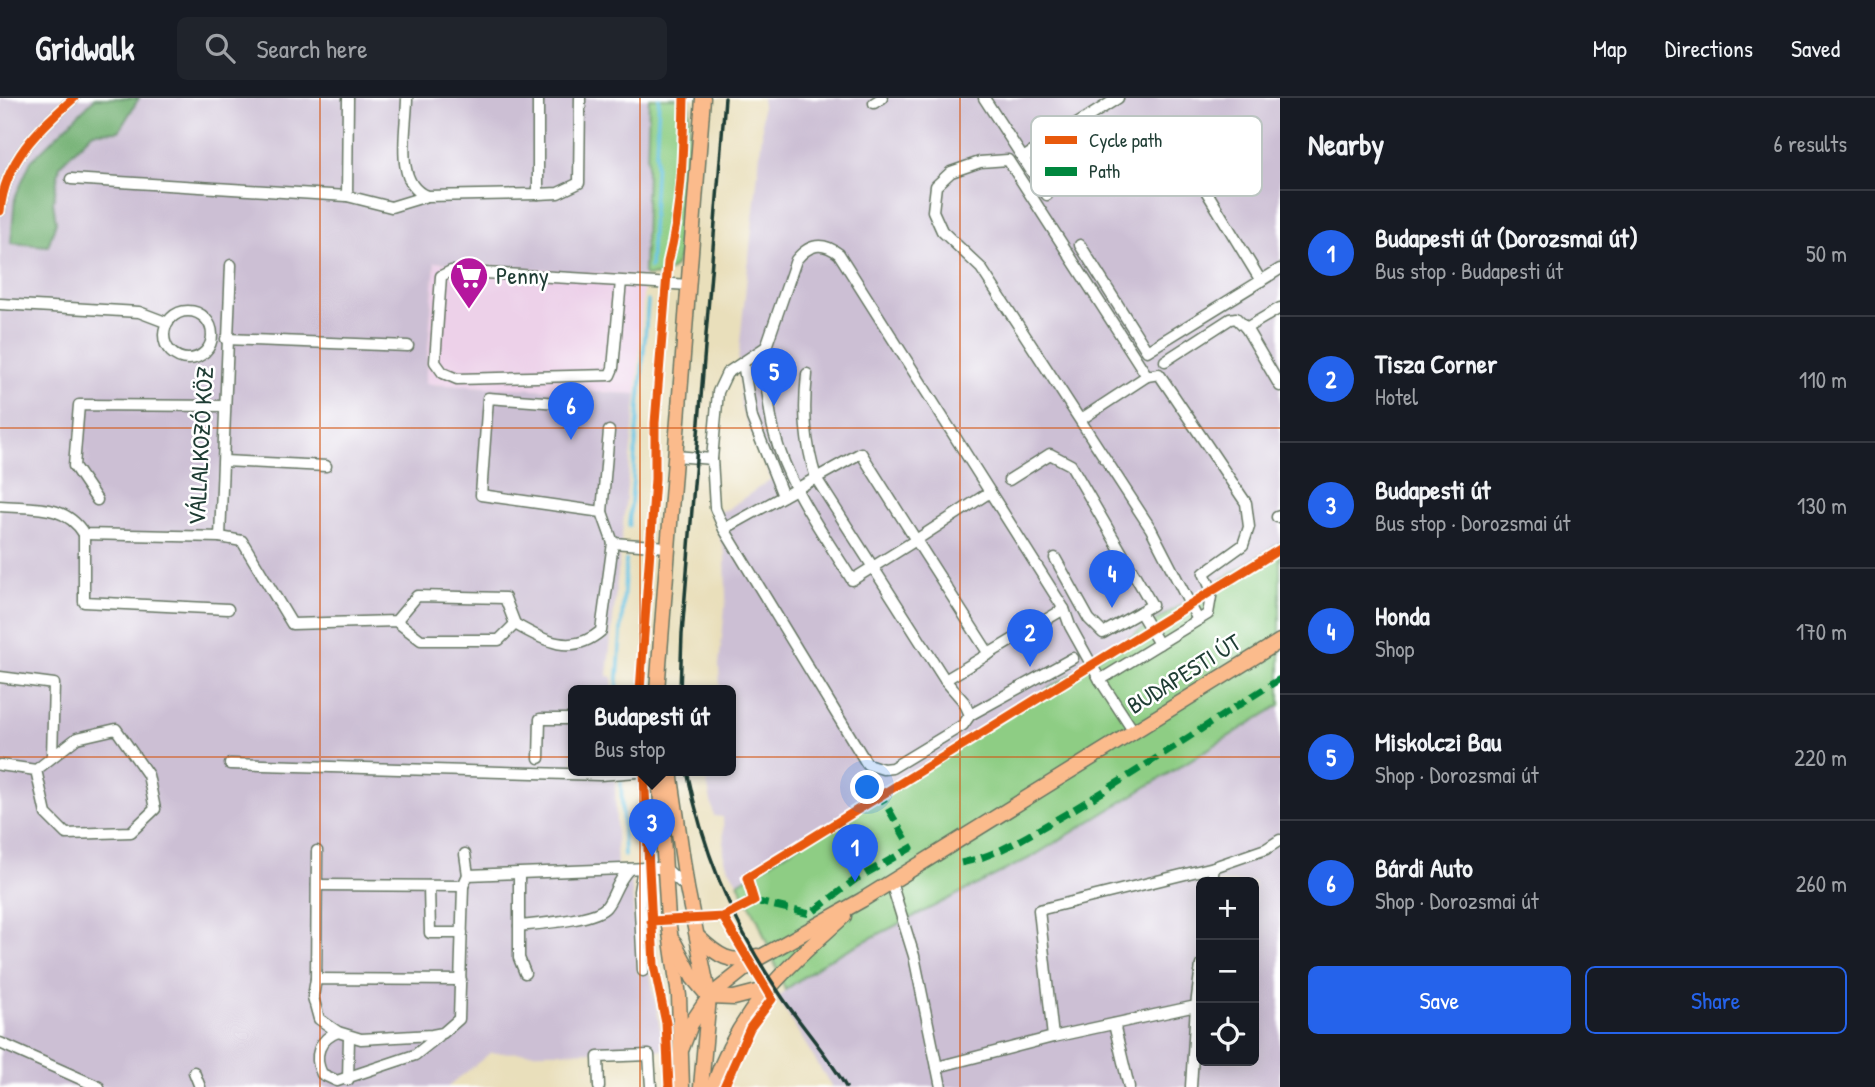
<!DOCTYPE html>
<meta charset="utf-8">
<style>
body{margin:0;font-family:"Patrick Hand",sans-serif;background:#20242c;color:#f1f3f6}
.controls{position:absolute;right:21px;bottom:21px;display:grid;overflow:hidden;border-radius:10px;box-shadow:0 4px 18px #0003}
.controls button{width:63px;height:63px;display:grid;place-items:center;padding:0;border:0;border-bottom:2px solid #363941;background:#171b24;color:#f1f3f6;font:35px sans-serif}
.you{position:absolute;left:868px;top:690px;width:24px;height:24px;margin:-18px;border:5px solid #fff;border-radius:50%;background:#1a73e8;box-shadow:0 0 0 10px #1a73e833}
.badge{display:grid;place-items:center;width:46px;height:46px;border-radius:50%;background:#2563eb;color:#fff;font-size:23px;font-weight:700}
.pin{position:absolute;translate:-50% -58px;filter:drop-shadow(0 2px 4px #0008)}
.pin::after{content:'';position:absolute;top:37px;width:24px;height:21px;background:inherit;clip-path:polygon(0 0,100% 0,50% 100%)}
.popup{position:absolute;left:568px;top:587px;width:168px;height:91px;box-sizing:border-box;display:grid;place-content:center;border-radius:10px;background:#171b24;filter:drop-shadow(0 2px 5px #0005);font-size:23px;white-space:nowrap;color:#9ea1a6}
.popup b{font-size:26px;color:#f1f3f6}
.popup::after{content:'';position:absolute;left:50%;top:100%;margin-left:-14px;border:14px solid transparent;border-top-color:#171b24}
.list{margin:0;padding:0;list-style:none}
h2{display:flex;justify-content:space-between;align-items:center;height:91px;margin:0;padding:0 28px;font-size:30px}
h2 small{font-size:23px;font-weight:400;color:#9ea1a6}
.list li{display:grid;grid-template-columns:46px 1fr auto;gap:21px;align-items:center;box-sizing:border-box;height:126px;padding:0 28px;border-top:2px solid #363941}
.list b{display:block;font-size:26px;white-space:nowrap}
.list p{margin:0;font-size:23px;white-space:nowrap;color:#9ea1a6}
.list em{font-size:23px;font-style:normal;color:#9ea1a6}
.actions{display:flex;gap:14px;padding:21px 28px}
.actions a{flex:1;padding:16px 0;border:2px solid #2563eb;border-radius:10px;text-align:center;font-size:24px;color:#2563eb}
.actions .main{background:#2563eb;color:#fff}
.icon{flex:none;width:38px;height:38px;fill:none;stroke:currentColor;stroke-width:2;stroke-linecap:round;stroke-linejoin:round}
.map{position:relative;flex:none;width:1280px;height:989px;overflow:hidden}
header{display:flex;align-items:center;gap:42px;box-sizing:border-box;height:98px;padding:0 35px;background:#171b24;border-bottom:2px solid #363941}
header strong{font-size:33px}
nav{display:flex;gap:38px;margin-inline-start:auto;font-size:24px}
.search{width:490px;height:63px;background:#20242c;display:flex;align-items:center;gap:18px;box-sizing:border-box;padding:0 24px;border-radius:10px;color:#9ea1a6;font-size:26px}
main{display:flex}
aside{flex:1;background:#171b24}
.map>svg:first-child{display:block}
.built{fill:#edd1e9}
.industrial{fill:#ccbfd4;fill-rule:evenodd}
.green{fill:#8ecd84;stroke:#56855c;stroke-width:2}
.forest{fill:#72b072;stroke:#487653;stroke-width:2}
.lines{fill:none;stroke-linecap:round;stroke-linejoin:round}
.stream{stroke:#65c3e3;stroke-width:3.5}
.minor-casing{stroke:#667663;stroke-width:13}
.major-casing{stroke:#667663;stroke-width:17}
.minor{stroke:#fff;stroke-width:10}
.major{stroke:#fbbb8c;stroke-width:14}
.rail{stroke:#1f3d34;stroke-width:3.5}
.quiet{stroke:#00873e;stroke-width:7;stroke-dasharray:14 7;stroke-linecap:butt}
.cycleway-casing{stroke:#fff;stroke-width:13}
.cycleway{stroke:#e8590c;stroke-width:9}
.grid{fill:none;stroke:#d45610;stroke-width:2;stroke-opacity:0.55}
.labels{text-anchor:middle;stroke-width:5;stroke-linejoin:round;paint-order:stroke}
.poi-label{font-size:24px;fill:#1f3d34;stroke:#fff;text-anchor:start}
.street-label{font-size:24px;fill:#1f3d34;stroke:#fff}
.key{fill:#fff;stroke:#bcc5c2;stroke-width:2}
.key-label{font-size:19px;fill:#1f3d34}
</style>
<header>
<strong>Gridwalk</strong>
<div class="search"><svg class="icon" aria-label="search" viewBox="0 0 24 24"><circle cx="10" cy="10" r="6"/><path d="M15 15l6 6"/></svg>Search here</div>
<nav><a>Map</a><a>Directions</a><a>Saved</a></nav>
</header>
<main>
<div class="map">
<svg width="1280" height="989" viewBox="0 0 1280 989">
<rect width="100%" height="100%" fill="#fff"/>
<filter id="ink" filterUnits="userSpaceOnUse"><feTurbulence type="fractalNoise" baseFrequency=".0143" numOctaves="2"/><feDisplacementMap in="SourceGraphic" scale="14" xChannelSelector="R" yChannelSelector="G"/><feConvolveMatrix kernelMatrix="1 2 1 2 8 2 1 2 1" color-interpolation-filters="sRGB"/></filter>
<filter id="wash" filterUnits="userSpaceOnUse"><feTurbulence type="fractalNoise" baseFrequency=".00686" numOctaves="4" result="noise"/><feDisplacementMap in="SourceGraphic" scale="28" xChannelSelector="R" yChannelSelector="G"/><feGaussianBlur stdDeviation="1.57" result="paint"/><feColorMatrix in="noise" values="0 0 0 0 0 0 0 0 0 0 0 0 0 0 0 0 0 1.4 0 .05"/><feComposite in="paint" operator="in"/></filter>
<g filter="url(#wash)">
<rect width="100%" height="100%" fill="#e9dfbb"/>
<path class="built" d="M435,164L644,178L637,296L425,286Z"/>
<g class="industrial">
<path d="M0,0H649L644,178L435,164L425,286L637,296L607,578L612,579L613,593H573V673H615L617,777L631,778L638,876L650,875L664,952L490,955L448,989H0Z"/>
<path d="M762,0H1280V444L738,785L724,762L723,719L714,718L705,674L731,673V593H720L719,567L726,500L725,455L712,416L728,411L771,381L741,310L738,263L762,36Z"/>
<path d="M1280,607V989H832L777,900L785,892L827,862L1032,759ZM1201,784H1254V963H1201Z"/>
</g>
<g class="green">
<path d="M649,0H690C690,31 688,140 677,164C671,178 657,178 644,178Z"/>
<path d="M1280,445V607L1032,759L827,862L785,892L758,822L738,785Z"/>
</g>
<path class="forest" d="M95,0H139L119,33L93,34L60,67L53,104L56,124L48,148L11,145L15,99L31,63Z"/>
<g class="lines">
<g class="stream">
<path d="M650,170L659,0"/>
<path d="M629,428L648,203"/>
<path d="M617,593L626,462"/>
<path d="M621,683L624,758"/>
</g>
</g>
</g>
<g filter="url(#ink)">
<g class="lines">
<g class="minor-casing">
<g id="minor">
<path d="M407,0C407,30 393,86 427,98"/>
<path d="M984,0L1047,97"/>
<path d="M874,5L882,0"/>
<path d="M1023,60L1118,0"/>
<path d="M1197,78L1261,183"/>
<path d="M71,81L347,98L391,109L427,98L538,96V0"/>
<path d="M538,96L558,95L579,85L580,0"/>
<path d="M347,98L348,0"/>
<path d="M0,113C5,62 38,32 74,0"/>
<path d="M1080,147L1147,253L1280,171"/>
<path d="M621,183L613,270L610,277L457,281L443,275L435,264L441,178L451,173L690,187"/>
<path d="M0,206L139,214L168,225"/>
<path d="M1280,210L1246,230L1280,288"/>
<circle cx="188" cy="237" r="24"/>
<path d="M226,241L408,248"/>
<path d="M758,255C769,281 767,308 774,334C788,389 823,435 852,482L916,442L861,355L816,380C805,344 803,314 807,276"/>
<path d="M1165,263L1230,221L1236,220L1246,230"/>
<path d="M743,265L752,320L783,398"/>
<path d="M558,305L488,300L481,397L602,414L613,445"/>
<path d="M1080,322L1147,278L1008,62L980,64L951,74L936,88L933,113L942,133L981,170L1151,431L1198,522"/>
<path d="M675,358L712,361L715,410L724,431L816,380L945,582L1064,511L1070,528L1100,582"/>
<path d="M712,361L718,294L727,275L766,249L796,162C809,146 822,143 839,156L990,394"/>
<path d="M224,363L326,368"/>
<path d="M1009,382L1050,356L1071,367L1152,507L1140,514L1159,546"/>
<path d="M97,402L74,368L79,307L225,308"/>
<path d="M0,408C33,411 65,405 84,436L220,439L231,167"/>
<path d="M602,414L609,333"/>
<path d="M1277,419L1280,418"/>
<path d="M724,431L867,666L883,671L892,670L963,627L970,617L964,604L945,582"/>
<path d="M84,436V504L228,511"/>
<path d="M220,439L242,443L292,526L396,523L417,498L505,500L515,526L499,542H421L396,523"/>
<path d="M1055,460L1089,521L1103,535L1140,514"/>
<path d="M515,526C544,543 572,558 601,533L613,445L667,449"/>
<path d="M989,556L916,442L990,394L1064,511"/>
<path d="M0,579L54,586L52,659"/>
<path d="M970,617L1073,560"/>
<path d="M1134,634L1100,582L1208,516L1212,493L1204,475L1243,447L1249,429L1246,405L1159,276L1147,278"/>
<path d="M539,660L540,621H573"/>
<path d="M230,666L600,677L649,673"/>
<path d="M0,667L36,672L77,640L116,631L148,677L155,711L131,734L66,736L46,716L36,672"/>
<path d="M465,756L468,777"/>
<path d="M643,770L639,793L643,873"/>
<path d="M519,776V828C537,826 596,822 606,809C615,798 615,786 629,771"/>
<path d="M891,784L914,858L941,989"/>
<path d="M1212,784L1214,769"/>
<path d="M317,787L463,788L468,777L648,770H665L687,790"/>
<path d="M429,788L430,835H462"/>
<path d="M519,828V860L525,875"/>
<path d="M316,881L317,753"/>
<path d="M461,882L316,881L313,899L319,921L338,934L361,941L432,937L443,935L459,921L463,788"/>
<path d="M1114,926L1129,989"/>
<path d="M338,934C319,941 313,958 322,976L337,983L415,957L439,938"/>
<path d="M1053,939L1196,908L1201,867"/>
<path d="M0,945L99,989"/>
<path d="M937,969L1053,939L1039,812L1214,769L1266,751L1280,742"/>
<path d="M194,974L200,989"/>
<path d="M348,982L349,939"/>
<path d="M599,989L598,959L649,957L651,989"/>
<path d="M1191,989L1196,908"/>
</g>
</g>
<g class="major-casing">
<g id="major">
<path d="M657,593L703,0"/>
<path d="M659,673L668,821L679,898L682,989"/>
<path d="M670,673L687,790L709,899L701,989"/>
<path d="M699,840C717,857 731,868 757,858"/>
<path d="M674,844L693,880L709,899L734,900L765,892"/>
<path d="M682,950L691,926L709,899L757,861L862,802L1280,543"/>
<path d="M713,989C741,909 783,873 844,818"/>
</g>
</g>
<use href="#minor" class="minor"/>
<use href="#major" class="major"/>
<g class="rail">
<path d="M680,593L682,536L725,0"/>
<path d="M687,673C703,754 732,825 778,893C799,926 827,955 846,989"/>
</g>
<g class="quiet">
<path d="M961,765C997,758 1025,739 1057,721C1134,677 1205,627 1280,581"/>
<path d="M754,803L810,816L856,781L911,750L881,698"/>
</g>
<g class="cycleway-casing">
<g id="cycleway">
<path d="M0,113C5,62 38,32 74,0"/>
<path d="M640,593L655,381V325L668,164C682,111 683,54 684,0"/>
<path d="M644,673L654,867L666,925L669,989"/>
<path d="M723,819L772,901L750,930L724,989"/>
<path d="M651,823L723,819L754,803L747,780L1280,451"/>
</g>
</g>
<use href="#cycleway" class="cycleway"/>
</g>
</g>
<path class="grid" d="M320,0V989M640,0V989M960,0V989M0,330H1280M0,659H1280"/>
<defs>
<g id="supermarket-pin" transform="scale(2.0125)"><path d="M0 17L-7.5 6A9.5 9.5 0 1 1 7.5 6Z" fill="#b5179e" stroke="#fff"/><path d="M-6-5.5h2.5l.6 2H6L4.5 2H-2.5L-4.4-4H-6ZM-1.5 3.2a1.3 1.3 0 1 0 .1 0ZM3 3.2a1.3 1.3 0 1 0 .1 0Z" fill="#fff"/></g>
</defs>
<g fill-rule="evenodd">
<use href="#supermarket-pin" x="469" y="178"/>
</g>
<g class="labels">
<g class="poi-label">
<text x="496" y="186">Penny</text>
</g>
<g class="street-label">
<text transform="translate(201 348) rotate(-87)" y="8">VÁLLALKOZÓ KÖZ</text>
<text transform="translate(1184 576) rotate(-32)" y="8">BUDAPESTI ÚT</text>
</g>
</g>
<rect x="1031" y="18" width="231" height="80" rx="10" class="key"/>
<rect x="1045" y="38" width="32" height="8" fill="#e8590c"/>
<rect x="1045" y="69" width="32" height="9" fill="#00873e"/>
<g class="key-label">
<text x="1089" y="49">Cycle path</text>
<text x="1089" y="80">Path</text>
</g>
</svg>
<div class="controls">
<button>+</button>
<button>−</button>
<button><svg class="icon" aria-label="locate" viewBox="0 0 24 24"><circle cx="12" cy="12" r="6"/><path d="M12 2v4M12 18v4M2 12h4M18 12h4"/></svg></button>
</div>
<div class="you"></div>
<div class="pin badge" style="left:855px;top:784px">1</div>
<div class="pin badge" style="left:1030px;top:569px">2</div>
<div class="pin badge" style="left:652px;top:759px">3</div>
<div class="popup"><b>Budapesti út</b>Bus stop</div>
<div class="pin badge" style="left:1112px;top:510px">4</div>
<div class="pin badge" style="left:774px;top:308px">5</div>
<div class="pin badge" style="left:571px;top:342px">6</div>
</div>
<aside>
<h2>Nearby<small>6 results</small></h2>
<ul class="list">
<li><span class="badge">1</span><div><b>Budapesti út (Dorozsmai út)</b><p>Bus stop · Budapesti út</p></div><em>50 m</em></li>
<li><span class="badge">2</span><div><b>Tisza Corner</b><p>Hotel</p></div><em>110 m</em></li>
<li><span class="badge">3</span><div><b>Budapesti út</b><p>Bus stop · Dorozsmai út</p></div><em>130 m</em></li>
<li><span class="badge">4</span><div><b>Honda</b><p>Shop</p></div><em>170 m</em></li>
<li><span class="badge">5</span><div><b>Miskolczi Bau</b><p>Shop · Dorozsmai út</p></div><em>220 m</em></li>
<li><span class="badge">6</span><div><b>Bárdi Auto</b><p>Shop · Dorozsmai út</p></div><em>260 m</em></li>
</ul>
<div class="actions"><a class="main">Save</a><a>Share</a></div>
</aside>
</main>
